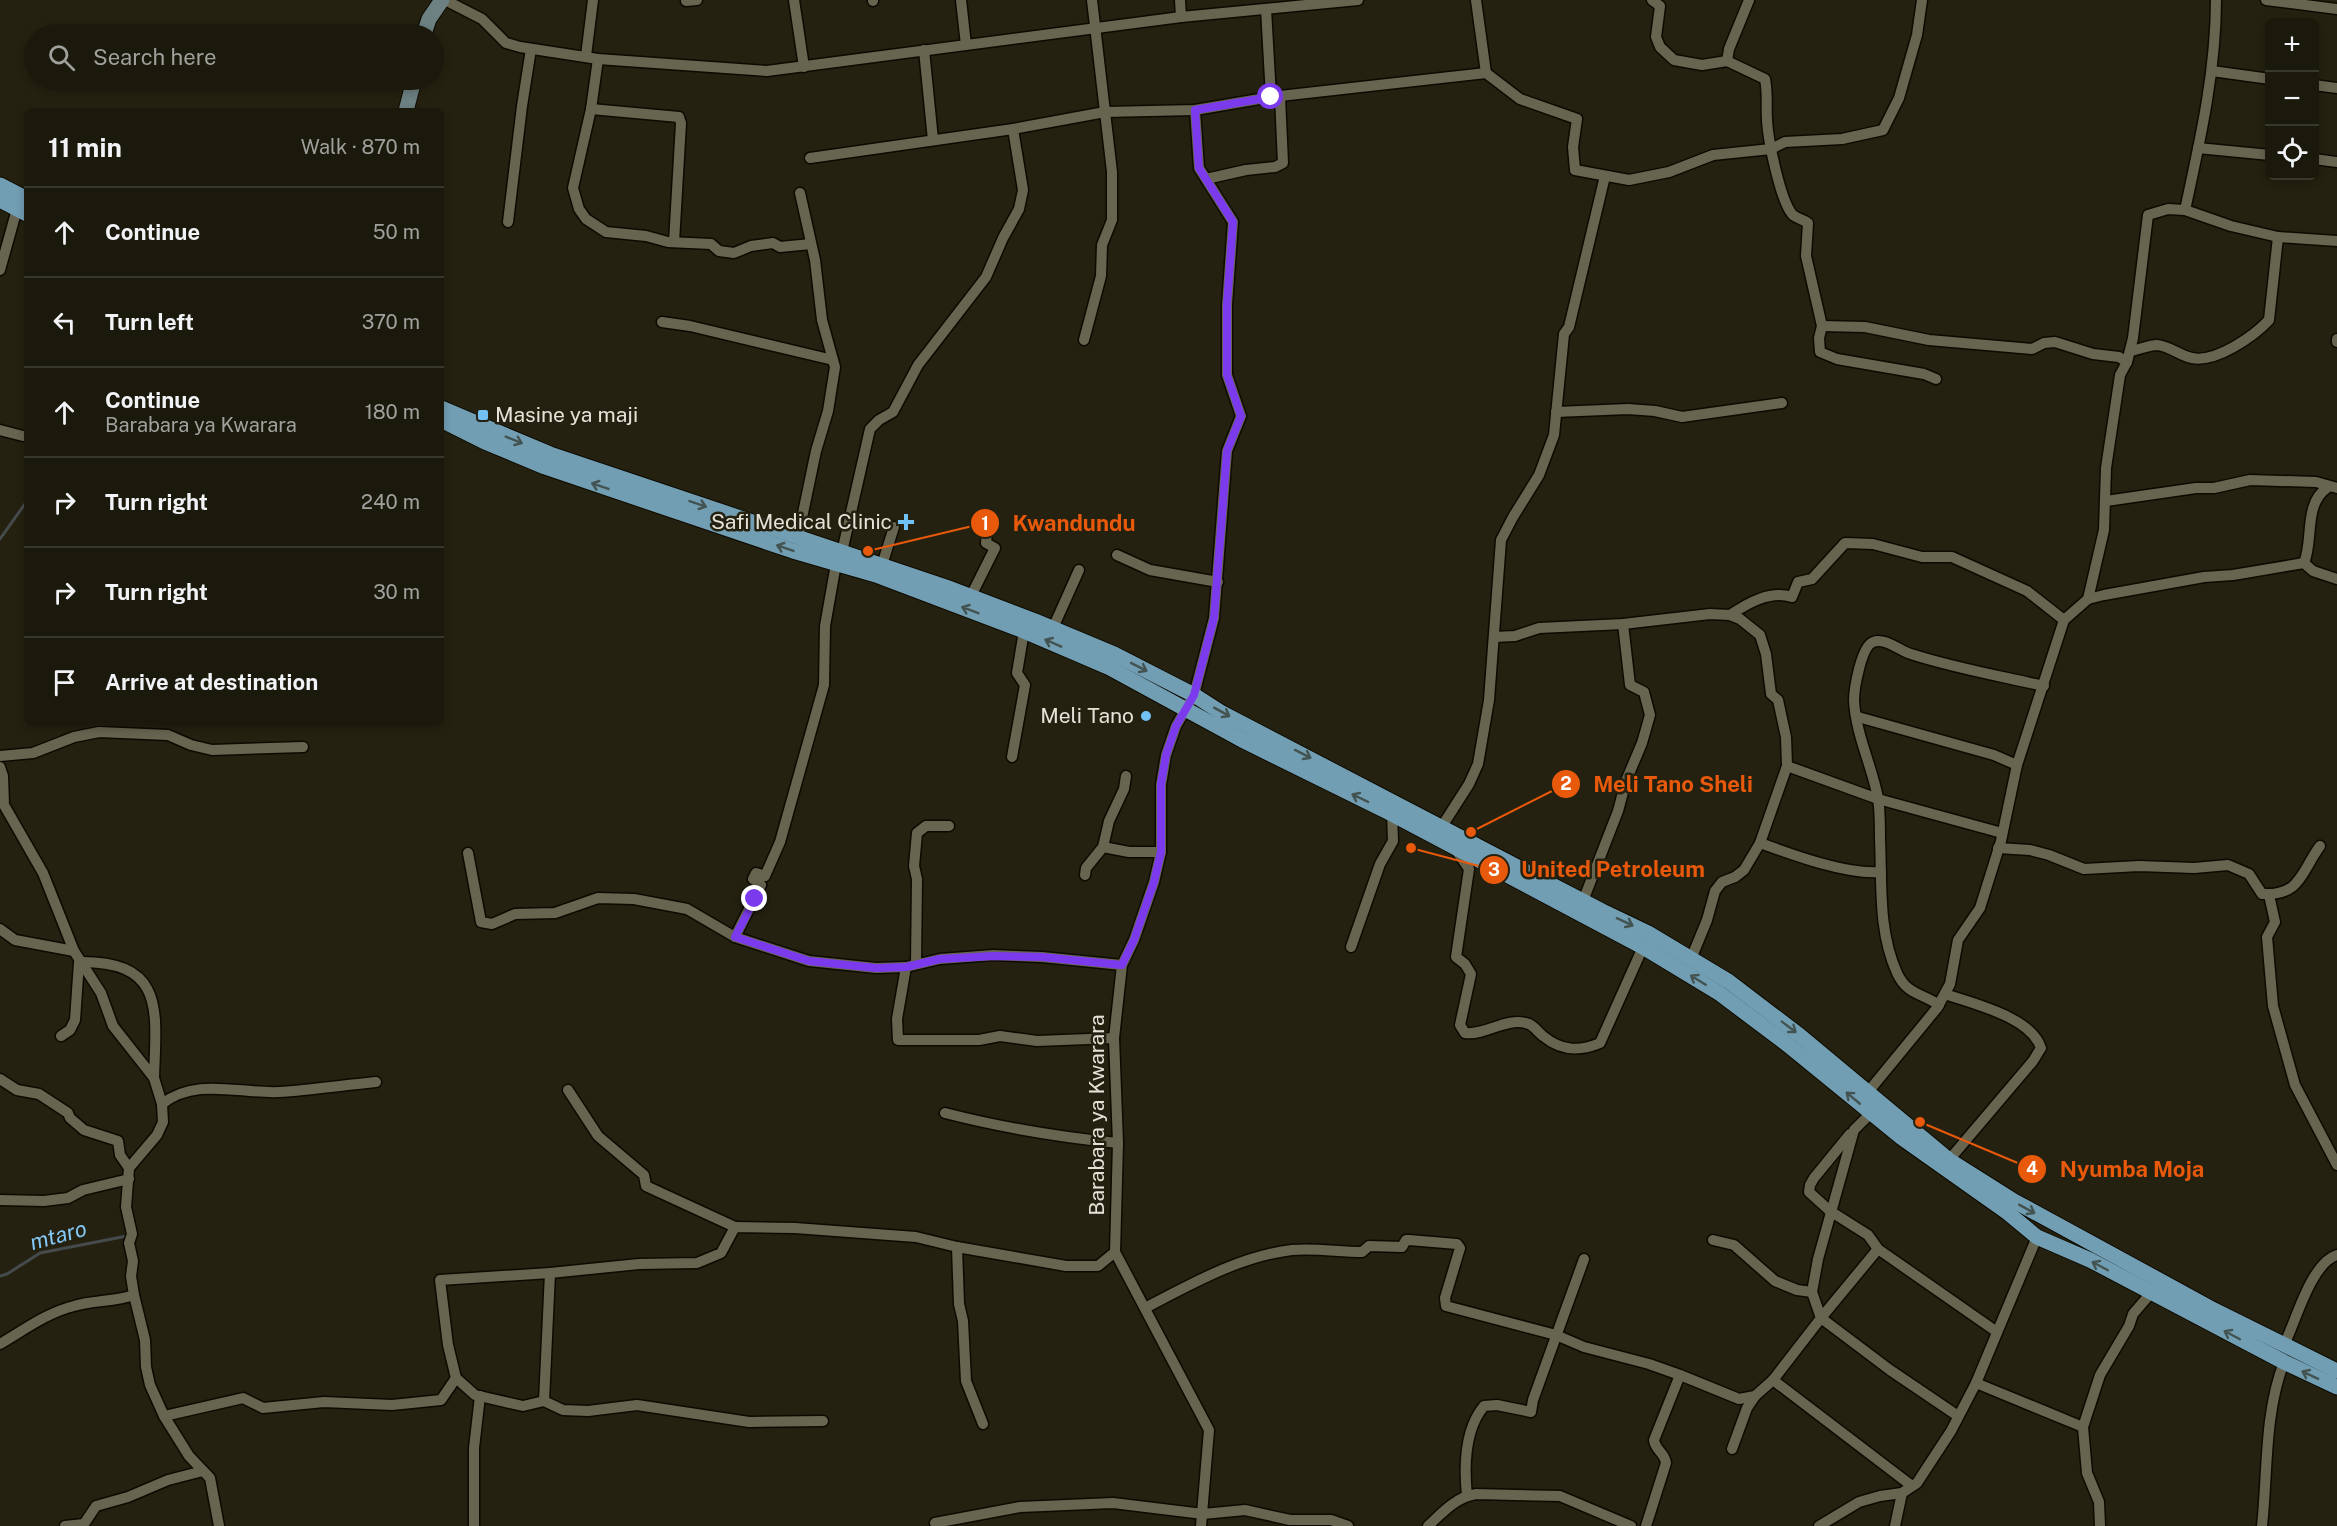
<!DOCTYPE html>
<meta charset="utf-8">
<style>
body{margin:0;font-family:"Public Sans",sans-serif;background:#28261a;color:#f1f3f6}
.controls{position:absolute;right:18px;top:18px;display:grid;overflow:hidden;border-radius:9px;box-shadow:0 3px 9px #0003}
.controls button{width:54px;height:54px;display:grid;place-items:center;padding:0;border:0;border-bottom:2px solid #39382d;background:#1b190c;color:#f1f3f6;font:30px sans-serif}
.stop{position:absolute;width:18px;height:18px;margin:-14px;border:4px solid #7c3aed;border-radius:50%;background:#fff}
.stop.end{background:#7c3aed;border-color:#fff;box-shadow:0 2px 6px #0008}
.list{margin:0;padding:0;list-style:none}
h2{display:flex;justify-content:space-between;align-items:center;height:78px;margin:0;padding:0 24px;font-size:26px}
h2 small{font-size:20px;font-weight:400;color:#a0a09d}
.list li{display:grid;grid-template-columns:39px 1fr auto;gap:18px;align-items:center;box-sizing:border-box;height:90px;padding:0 24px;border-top:2px solid #39382d}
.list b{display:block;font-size:22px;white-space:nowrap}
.list p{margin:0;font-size:20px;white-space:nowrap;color:#a0a09d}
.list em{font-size:20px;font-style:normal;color:#a0a09d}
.icon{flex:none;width:33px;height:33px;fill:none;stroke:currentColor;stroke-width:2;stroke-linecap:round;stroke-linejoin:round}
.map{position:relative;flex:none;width:2337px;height:1526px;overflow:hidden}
.search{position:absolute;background:#1b190c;box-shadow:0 3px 9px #0003;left:24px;top:24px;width:420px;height:66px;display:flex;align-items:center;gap:15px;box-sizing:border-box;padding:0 21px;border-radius:33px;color:#a0a09d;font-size:22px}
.panel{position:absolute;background:#1b190c;box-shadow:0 3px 9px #0003;left:24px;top:108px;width:420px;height:618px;border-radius:9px}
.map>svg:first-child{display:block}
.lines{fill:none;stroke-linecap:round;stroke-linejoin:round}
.stream{stroke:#454a4c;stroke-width:3}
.street-casing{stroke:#0d0a00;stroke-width:13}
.secondary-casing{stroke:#0d0a00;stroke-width:17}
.primary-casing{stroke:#0d0a00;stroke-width:17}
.street{stroke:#676450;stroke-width:10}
.secondary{stroke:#6d8182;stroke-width:15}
.primary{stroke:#729eb3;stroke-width:15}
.oneway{stroke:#435351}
.route{stroke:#7c3aed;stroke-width:8}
.poi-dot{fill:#71c1f5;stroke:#242110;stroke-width:2}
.labels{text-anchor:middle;stroke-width:5;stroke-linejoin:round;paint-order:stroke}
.poi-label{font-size:21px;fill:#e5e3d8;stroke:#242110;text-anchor:end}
.street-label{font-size:21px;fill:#e5e3d8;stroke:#242110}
.water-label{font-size:22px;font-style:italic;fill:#84c9f6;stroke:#242110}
.leader{fill:none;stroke:#e8590c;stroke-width:2}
.callout-dot{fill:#e8590c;stroke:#242110;stroke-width:2}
.mark-label{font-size:18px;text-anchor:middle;font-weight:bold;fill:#fff}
.callout-label{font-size:22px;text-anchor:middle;font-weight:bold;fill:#e8590c;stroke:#242110;stroke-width:5;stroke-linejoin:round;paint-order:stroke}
</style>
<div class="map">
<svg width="2337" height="1526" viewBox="0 0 2337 1526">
<rect width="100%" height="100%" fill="#242110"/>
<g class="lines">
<g class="stream">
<path d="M0,539L27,501"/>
<path d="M0,1276L7,1274L40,1253L127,1236"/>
</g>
<g class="street-casing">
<g id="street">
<path d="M445,0L482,19L506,43L520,47L598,59L767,71L1181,17L1358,0"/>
<path d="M794,0L804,67"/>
<path d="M873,0V1"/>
<path d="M961,0L966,45"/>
<path d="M1180,0L1181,17"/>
<path d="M1476,0L1486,73"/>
<path d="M1652,0L1660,6L1656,37L1660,47L1674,60L1702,65L1727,61"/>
<path d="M1749,0L1729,49L1727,61L1765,79C1768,93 1766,106 1767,120C1768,140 1780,199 1792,214C1795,218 1803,219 1808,223L1806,256L1822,326L1819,338L1820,352L1837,359L1924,374L1936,379"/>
<path d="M2266,0L2337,9"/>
<path d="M686,1L697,0"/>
<path d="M1266,9L1271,97"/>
<path d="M924,50L933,140"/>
<path d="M586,56L593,0"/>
<path d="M598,59L591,109L573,188L579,209L586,219L606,232L646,236L668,242L711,244L719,251L734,253L751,246L773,243L780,247L811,244"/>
<path d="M2212,71L2270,79"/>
<path d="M2314,85L2337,88"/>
<path d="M591,109L679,117L681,123L674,242"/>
<path d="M1195,110L1199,168L1233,222L1227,305V375L1241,416L1227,451L1214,618L1194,695L1176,726L1166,755L1161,785V852L1154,882L1134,940L1122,965L1114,1038L1118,1143L1115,1252L1209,1430L1201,1526"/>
<path d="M2198,148L2270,155"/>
<path d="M810,158L1013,129L1105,112L1195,110L1271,97L1486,73L1520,99L1577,119L1573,147L1575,170L1629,180L1669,172L1713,155L1771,149L1785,142L1842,139L1883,130L1899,98L1917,35L1922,0"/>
<path d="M2314,159L2337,162"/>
<path d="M1206,179L1246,170L1275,167L1283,163L1280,97"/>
<path d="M2185,210C2200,141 2216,71 2216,0"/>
<path d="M508,222L522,106L531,49"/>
<path d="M0,270L17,209"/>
<path d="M662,322L690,326L833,360"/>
<path d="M1822,326L1865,327L1929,340L2032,349L2044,343L2055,342L2093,354L2119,357L2127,362"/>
<path d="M2337,339V342"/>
<path d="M1084,340L1101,276L1102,245L1112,220V172L1092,0"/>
<path d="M2130,351C2138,350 2149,345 2157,345C2170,346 2180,356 2192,358C2216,363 2254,336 2269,320L2278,237"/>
<path d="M1556,412L1628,409L1655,411L1682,417L1782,403"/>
<path d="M0,430L23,436"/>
<path d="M2106,501L2196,488H2214L2250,480L2316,482L2337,488"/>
<path d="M798,537L816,451L828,411L835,367L822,320L815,260L800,193"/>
<path d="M1117,555L1150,570L1218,582"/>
<path d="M2304,563C2314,539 2303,504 2328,487"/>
<path d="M882,565L894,527"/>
<path d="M971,596L995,548L986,543L987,530"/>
<path d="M2088,599L2104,530L2106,468L2120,375L2127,362L2133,338L2148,215L2168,209L2185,210L2231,226L2278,237L2337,241"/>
<path d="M1730,615C1748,603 1770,590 1792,597L1798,582L1812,579L1845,543L1873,544L1922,557H1952L2027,591L2064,620"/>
<path d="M1053,628L1079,570"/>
<path d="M1494,637L1515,636L1539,628L1623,624L1710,614L1730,615L1740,619L1760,635L1766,654L1771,694L1778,700L1786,737L1787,766L1760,843L1744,870L1735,877L1722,882L1715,891L1707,920L1691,959"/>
<path d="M1858,717L1994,755L2017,765"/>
<path d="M0,756L33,753L74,737L99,732L168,735L191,745L212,750L303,747"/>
<path d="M1012,757L1025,685L1017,673L1024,631"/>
<path d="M1787,766L1878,799L2002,833"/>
<path d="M0,767L3,776L4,805L43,873L74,951L101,993L113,1026L154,1078L162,1104L163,1122L157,1135L129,1168L126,1207L132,1234L129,1243L133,1261L131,1276L134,1295L145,1340L146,1367L150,1385L164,1416L189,1456L210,1478L219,1526"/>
<path d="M1439,831L1469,784L1478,764L1489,700L1501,540L1513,517L1539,475L1554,435L1564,334L1569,327L1605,176"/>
<path d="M1760,843C1793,855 1847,875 1881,872"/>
<path d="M1103,847L1129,852H1161"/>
<path d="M1998,848L2030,850L2049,855L2084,869L2139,866L2194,868L2228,865L2249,874L2262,894C2301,896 2301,872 2320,846"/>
<path d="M1456,850L1469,869L1456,957L1465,964L1471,974L1460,1025L1465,1033C1486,1036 1506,1016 1529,1024C1534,1026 1539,1033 1543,1036C1561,1051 1579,1052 1600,1043L1643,947"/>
<path d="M468,853L481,922L492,924L515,914L555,913L598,898L634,899L687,909L735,937L809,961L876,968L906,967L940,959L993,955L1042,957L1122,965"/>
<path d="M1085,875L1086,868L1103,847L1109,821L1124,789L1126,776"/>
<path d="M2269,895L2275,922L2267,937L2273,1006L2295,1085L2337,1165"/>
<path d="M1583,901L1618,811L1626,781L1642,743L1650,715L1644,692L1630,685L1623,624"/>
<path d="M0,929L15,940L74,951"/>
<path d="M735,937L761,885L753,879L756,873L765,876L780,842L824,685L825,626L836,564L842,552L870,429L879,420L893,412L918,365L986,277L1003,238L1019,209L1023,190L1013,129"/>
<path d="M1351,947L1380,864L1393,841L1392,814"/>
<path d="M916,963L917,879L914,866L917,833L926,826H949"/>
<path d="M906,967L897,1019L898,1040H979L1000,1036L1037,1041L1114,1038"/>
<path d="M1945,994C1974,1004 2031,1017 2041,1048L2033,1061L1949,1160"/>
<path d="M1939,1005C1922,993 1907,995 1897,973C1878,931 1882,884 1880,839C1880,826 1880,811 1878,798C1872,766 1856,735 1854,701C1854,689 1861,647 1873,642C1885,637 1900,651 1911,654C1954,668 2000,676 2044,686"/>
<path d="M61,1036L70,1030L75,1020L79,962C166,961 156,1011 154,1078"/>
<path d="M0,1079L17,1090L39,1094L68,1113L70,1118L84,1130L118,1141L120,1155L129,1168"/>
<path d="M568,1090L598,1136L644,1175L646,1186L735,1227"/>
<path d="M1868,1092L1937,1008L1950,984L1958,940L1980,908L2001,841L2017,765L2064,620L2088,599L2104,595L2204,577L2233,575L2304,563L2313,571L2337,579"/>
<path d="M162,1104C196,1077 239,1094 279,1092C311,1090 344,1085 376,1082"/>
<path d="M945,1113C1003,1128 1059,1137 1118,1143"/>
<path d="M1850,1134L1814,1178L1810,1185L1809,1192L1830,1211L1868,1235L1878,1249L1997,1332"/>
<path d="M0,1200L44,1201L68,1198L83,1190L129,1179"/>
<path d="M1713,1240L1734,1245L1775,1281L1797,1290L1812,1292"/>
<path d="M957,1247L959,1304L963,1321L966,1381L983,1424"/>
<path d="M1878,1249L1821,1318L1890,1370L1958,1416"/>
<path d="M550,1273L544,1401L563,1410L588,1411L637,1405L749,1422L823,1421"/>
<path d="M1145,1308C1191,1284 1240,1256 1292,1250C1316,1248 1339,1252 1362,1252L1369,1246L1402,1247L1406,1240H1409L1457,1244L1460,1248L1445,1298L1446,1306L1556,1335L1584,1347L1649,1364L1680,1375L1739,1399L1755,1396L1773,1380L1821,1318L1812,1292L1818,1259L1854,1130L1876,1108"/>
<path d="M0,1344C24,1330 46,1313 74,1306C94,1300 114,1302 134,1295"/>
<path d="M2284,1345C2296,1321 2311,1263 2337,1255"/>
<path d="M1773,1380L1912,1486"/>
<path d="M1976,1383L2083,1427"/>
<path d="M544,1401L523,1406L475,1395L456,1378L448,1345L440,1280L550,1273L639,1264L697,1263L721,1253L735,1227L795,1228L916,1237L957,1247L1066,1266H1098L1115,1252"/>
<path d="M164,1416L243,1398L263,1408L324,1402L392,1405L441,1400L456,1378"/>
<path d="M1732,1449L1747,1408L1755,1396"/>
<path d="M1467,1496C1464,1467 1464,1430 1484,1406L1497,1405L1531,1412L1533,1400L1584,1259"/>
<path d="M935,1523L1020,1507L1113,1503L1203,1514L1245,1510L1290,1520H1331L1348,1526"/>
<path d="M65,1526L84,1524L96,1506L128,1497L168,1480L203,1471"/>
<path d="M474,1526V1448L480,1396"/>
<path d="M1428,1526C1442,1513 1456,1497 1476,1494L1560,1496L1631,1526"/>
<path d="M1646,1526L1666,1463C1665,1453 1655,1450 1654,1440L1680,1375"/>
<path d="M1819,1526L1859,1502L1880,1496L1902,1493L1917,1483L1951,1431L1976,1383L2037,1237"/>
<path d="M1895,1526L1902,1493"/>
<path d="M2100,1526L2099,1502L2087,1473L2083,1427L2100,1375L2129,1326L2133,1314L2151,1293"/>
<path d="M2262,1526C2268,1470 2264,1415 2284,1362"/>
</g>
</g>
<g class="secondary-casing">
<g id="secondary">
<path d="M424,34L429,19L442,0"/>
<path d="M406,111L414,80"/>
</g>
</g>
<g class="primary-casing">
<g id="primary">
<path d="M0,185L27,199"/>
<path d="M0,200L27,214"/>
<path d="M441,408L550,454L946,587L1035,621L1114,654L1194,695L1222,713L1602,911L1648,933L1728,981L1799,1035L1949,1160L2014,1201L2214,1310L2337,1371"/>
<path d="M441,420L485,442L545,467L793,551L876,575L1024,631L1108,667L1242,740L1392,814L1643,947L1719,993L1788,1045L1902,1138L2008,1213L2037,1237L2090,1260L2284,1362L2337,1387"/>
</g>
</g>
<use href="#street" class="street"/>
<use href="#secondary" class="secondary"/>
<use href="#primary" class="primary"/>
</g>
<defs><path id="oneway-shaft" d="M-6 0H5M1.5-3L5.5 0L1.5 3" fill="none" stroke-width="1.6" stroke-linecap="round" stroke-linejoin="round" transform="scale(1.5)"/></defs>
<g class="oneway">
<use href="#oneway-shaft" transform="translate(514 440) rotate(22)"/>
<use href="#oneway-shaft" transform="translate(600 486) rotate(-161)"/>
<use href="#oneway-shaft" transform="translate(698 504) rotate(19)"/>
<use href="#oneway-shaft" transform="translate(785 548) rotate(-161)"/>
<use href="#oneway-shaft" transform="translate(970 610) rotate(-159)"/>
<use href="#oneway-shaft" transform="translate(1053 643) rotate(-156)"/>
<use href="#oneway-shaft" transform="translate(1139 667) rotate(27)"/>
<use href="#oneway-shaft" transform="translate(1222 712) rotate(29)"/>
<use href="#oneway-shaft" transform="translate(1303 754) rotate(27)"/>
<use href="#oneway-shaft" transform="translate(1360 798) rotate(-154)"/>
<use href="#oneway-shaft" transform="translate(1625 922) rotate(25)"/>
<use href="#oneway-shaft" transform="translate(1698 980) rotate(-148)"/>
<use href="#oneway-shaft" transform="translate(1789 1027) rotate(37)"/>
<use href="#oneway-shaft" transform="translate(1853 1098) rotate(-140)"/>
<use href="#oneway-shaft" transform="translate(2027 1209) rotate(29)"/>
<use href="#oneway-shaft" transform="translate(2100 1266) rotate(-152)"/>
<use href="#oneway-shaft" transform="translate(2232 1335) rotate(-152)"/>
<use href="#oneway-shaft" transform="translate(2310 1375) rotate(-155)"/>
</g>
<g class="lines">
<path class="route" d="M755,899L735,937L809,961L876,968L906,967L940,959L993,956L1042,957L1122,965L1134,940L1154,882L1161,852V784L1166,755L1176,726L1194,695L1214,618L1227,451L1241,416L1227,375V304L1233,222L1199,168L1195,110L1271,97"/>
</g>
<g class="poi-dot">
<rect x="477" y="409" width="12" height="12" rx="3"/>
<path d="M903 513h6v6h6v6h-6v6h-6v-6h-6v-6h6z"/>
<circle cx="1146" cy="716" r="6"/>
</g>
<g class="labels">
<g class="poi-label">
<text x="495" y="422" text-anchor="start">Masine ya maji</text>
<text x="892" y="529">Safi Medical Clinic</text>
<text x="1134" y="723">Meli Tano</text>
</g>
<g class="street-label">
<text transform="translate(1097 1115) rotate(-90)" y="7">Barabara ya Kwarara</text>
</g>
<g class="water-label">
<text transform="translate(58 1235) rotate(-15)" y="8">mtaro</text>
</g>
</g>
<path class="leader" d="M868 551L985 523M1471 832L1566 784M1411 848L1494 870M1920 1122L2032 1169"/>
<g class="callout-dot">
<circle cx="868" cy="551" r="6"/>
<circle cx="1471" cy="832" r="6"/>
<circle cx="1411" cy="848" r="6"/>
<circle cx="1920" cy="1122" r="6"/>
<circle cx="985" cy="523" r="15"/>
<circle cx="1566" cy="784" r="15"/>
<circle cx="1494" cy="870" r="15"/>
<circle cx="2032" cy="1169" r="15"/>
</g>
<g class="mark-label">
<text x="985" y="530">1</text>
<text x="1566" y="790">2</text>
<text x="1494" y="876">3</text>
<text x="2032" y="1175">4</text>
</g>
<g class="callout-label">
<text x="1074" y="531">Kwandundu</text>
<text x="1673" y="792">Meli Tano Sheli</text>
<text x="1613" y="877">United Petroleum</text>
<text x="2132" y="1177">Nyumba Moja</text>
</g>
</svg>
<div class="controls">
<button>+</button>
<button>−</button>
<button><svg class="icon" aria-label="locate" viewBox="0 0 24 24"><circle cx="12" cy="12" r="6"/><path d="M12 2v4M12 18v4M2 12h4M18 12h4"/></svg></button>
</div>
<div class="stop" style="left:1271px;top:97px"></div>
<div class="stop end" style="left:755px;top:899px"></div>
<div class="search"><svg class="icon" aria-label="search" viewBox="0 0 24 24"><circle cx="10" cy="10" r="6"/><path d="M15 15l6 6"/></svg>Search here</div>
<section class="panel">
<h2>11 min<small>Walk · 870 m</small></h2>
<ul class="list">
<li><svg class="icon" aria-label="ahead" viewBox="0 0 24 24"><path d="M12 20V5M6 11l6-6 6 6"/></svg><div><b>Continue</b></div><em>50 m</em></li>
<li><svg class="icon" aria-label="left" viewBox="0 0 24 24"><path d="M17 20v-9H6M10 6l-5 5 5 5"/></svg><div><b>Turn left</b></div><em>370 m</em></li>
<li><svg class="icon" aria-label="ahead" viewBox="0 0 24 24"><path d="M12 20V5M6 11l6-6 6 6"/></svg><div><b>Continue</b><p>Barabara ya Kwarara</p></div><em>180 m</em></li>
<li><svg class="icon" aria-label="right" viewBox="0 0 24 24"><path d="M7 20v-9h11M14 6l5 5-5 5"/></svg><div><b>Turn right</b></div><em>240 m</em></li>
<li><svg class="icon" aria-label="right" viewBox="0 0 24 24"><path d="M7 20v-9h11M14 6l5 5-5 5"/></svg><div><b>Turn right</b></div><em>30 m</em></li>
<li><svg class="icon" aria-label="arrive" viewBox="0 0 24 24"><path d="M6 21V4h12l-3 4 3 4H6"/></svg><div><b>Arrive at destination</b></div></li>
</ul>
</section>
</div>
